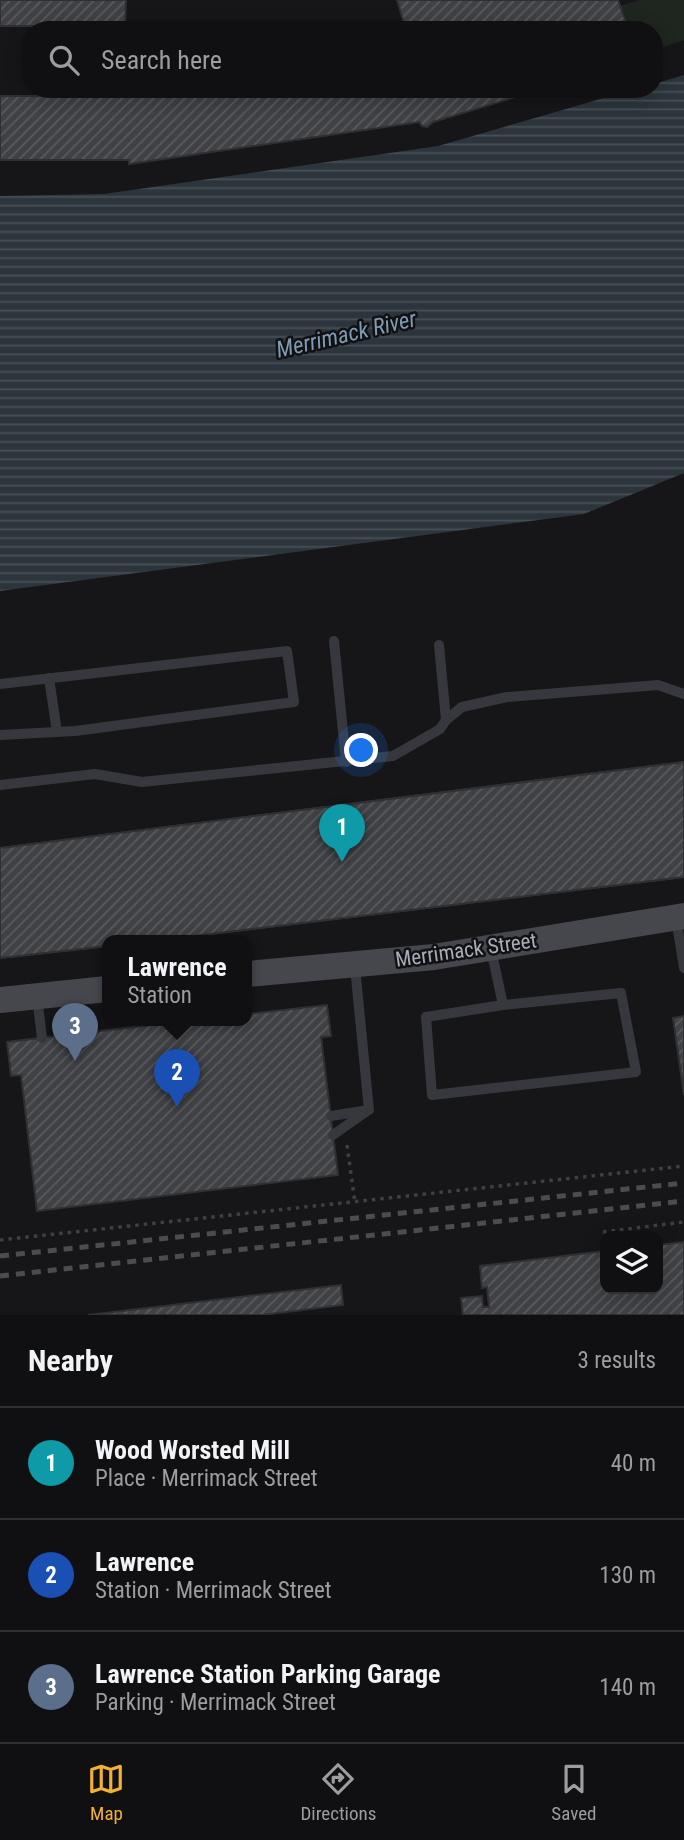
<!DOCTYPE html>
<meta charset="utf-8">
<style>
body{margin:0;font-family:"Roboto Condensed",sans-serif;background:#1e1e20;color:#f1f3f6}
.controls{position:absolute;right:21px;bottom:21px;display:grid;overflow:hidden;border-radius:14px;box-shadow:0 4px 18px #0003}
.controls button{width:63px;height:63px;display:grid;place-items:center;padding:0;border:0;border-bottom:2px solid #303032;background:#101012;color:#f1f3f6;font:35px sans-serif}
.you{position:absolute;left:362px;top:751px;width:24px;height:24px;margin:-18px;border:5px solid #fff;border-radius:50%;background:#1a73e8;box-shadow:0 0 0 10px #1a73e833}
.badge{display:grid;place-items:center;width:46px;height:46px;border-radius:50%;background:#f2b134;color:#fff;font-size:23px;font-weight:700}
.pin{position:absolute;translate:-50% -58px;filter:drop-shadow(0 2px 4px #0008)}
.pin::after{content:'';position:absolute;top:37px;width:24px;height:21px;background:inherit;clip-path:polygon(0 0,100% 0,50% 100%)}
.popup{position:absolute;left:102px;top:935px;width:150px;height:91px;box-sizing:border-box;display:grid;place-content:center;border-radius:14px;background:#101012;filter:drop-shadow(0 2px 5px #0005);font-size:23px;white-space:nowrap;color:#9c9d9f}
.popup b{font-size:26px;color:#f1f3f6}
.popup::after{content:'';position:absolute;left:50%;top:100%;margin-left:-14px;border:14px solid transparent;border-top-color:#101012}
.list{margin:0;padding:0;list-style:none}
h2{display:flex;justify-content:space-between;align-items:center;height:91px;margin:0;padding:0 28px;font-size:30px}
h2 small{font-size:23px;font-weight:400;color:#9c9d9f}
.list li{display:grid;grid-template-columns:46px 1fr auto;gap:21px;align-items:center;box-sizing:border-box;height:112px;padding:0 28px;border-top:2px solid #303032}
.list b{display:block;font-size:26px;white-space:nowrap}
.list p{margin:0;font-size:23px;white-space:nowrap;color:#9c9d9f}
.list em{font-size:23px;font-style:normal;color:#9c9d9f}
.icon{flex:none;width:38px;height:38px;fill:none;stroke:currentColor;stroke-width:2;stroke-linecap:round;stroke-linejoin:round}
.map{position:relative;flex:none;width:684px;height:1315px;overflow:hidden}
.search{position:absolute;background:#101012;box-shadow:0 4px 18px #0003;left:21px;right:21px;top:21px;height:77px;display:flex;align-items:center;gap:18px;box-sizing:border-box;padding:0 24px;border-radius:28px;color:#9c9d9f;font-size:26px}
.sheet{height:427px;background:#101012}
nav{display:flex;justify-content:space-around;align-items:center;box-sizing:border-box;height:98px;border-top:2px solid #303032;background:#101012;font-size:19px;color:#9c9d9f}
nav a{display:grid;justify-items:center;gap:4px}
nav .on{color:#f2b134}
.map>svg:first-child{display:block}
.park{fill:#1e261f}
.water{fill:url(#water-rules)}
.building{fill:url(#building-hatch);stroke:#303034;stroke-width:2}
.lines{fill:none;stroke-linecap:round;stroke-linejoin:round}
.path{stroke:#3d3f44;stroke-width:3.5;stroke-dasharray:3.5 5;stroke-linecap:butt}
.service{stroke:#37383d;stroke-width:10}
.secondary{stroke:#45474d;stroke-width:26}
.rail{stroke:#4a4c52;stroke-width:5;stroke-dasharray:9 7;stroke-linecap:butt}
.labels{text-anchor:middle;stroke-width:5;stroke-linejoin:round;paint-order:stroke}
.street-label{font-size:21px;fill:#a8adb8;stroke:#111113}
.water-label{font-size:23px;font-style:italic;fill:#7f9bb3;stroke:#111113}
</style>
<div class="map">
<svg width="684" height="1315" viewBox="0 0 684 1315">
<defs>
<pattern id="water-rules" width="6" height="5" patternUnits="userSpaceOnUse" patternTransform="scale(1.75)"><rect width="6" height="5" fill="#2c353c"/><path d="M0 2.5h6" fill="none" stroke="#485056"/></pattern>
<pattern id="building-hatch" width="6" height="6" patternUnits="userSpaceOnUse" patternTransform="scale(1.75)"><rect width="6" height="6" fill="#404145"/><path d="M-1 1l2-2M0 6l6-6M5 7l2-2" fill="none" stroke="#595a5e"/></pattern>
</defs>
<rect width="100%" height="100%" fill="#161618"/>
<path class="park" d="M639,0H684V40L654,50V30H628L620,6Z"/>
<path class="water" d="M684,75V473L584,514L0,591V196L104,194L438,146L635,89H654V84Z"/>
<g class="building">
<path d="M0,0H126L125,30H65V26H0Z"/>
<path d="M397,0H618L629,30H406Z"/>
<path d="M110,89H542L433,122L427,127L422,126L419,122L129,164V160H0V96H110Z"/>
<path d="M684,762V877L152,941H107V946L0,958V848Z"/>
<path d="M684,762V877L152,941H107V946L0,958V848Z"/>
<path d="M327,1005L331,1036L321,1037L338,1175L37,1211L21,1075L11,1076L7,1042L186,1021H247V1014Z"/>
<path d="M684,1016V1095L673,1018Z"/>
<path d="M684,1242V1315H463L461,1298L482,1296L483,1307H489L487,1287L482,1288L480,1266L605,1251V1289H658V1245Z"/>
<path d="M341,1285L343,1305L262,1315H88Z"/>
</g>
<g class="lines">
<g class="path">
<path d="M347,1145L355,1203"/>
<path d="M603,1232L684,1222"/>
<path d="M0,1240L684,1166"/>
</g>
<g class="service">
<path d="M334,641L346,762"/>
<path d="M439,645L446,720"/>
<path d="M49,678L57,732"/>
<path d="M0,684L287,651L294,702L75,731L0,735"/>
<path d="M0,785L95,774L142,782L393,756L440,729L446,720L462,707L507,697L658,685L684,694"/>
<path d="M676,918L684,968"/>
<path d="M491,949L503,1005L426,1017L432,1095L636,1072L621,993L503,1005"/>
<path d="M37,997L42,1038"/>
<path d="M331,1116L369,1110L355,967"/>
<path d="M333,1135L367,1111"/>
</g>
<g class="secondary">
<path d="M247,974L434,957L684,916"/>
<path d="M0,1000L107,989"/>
</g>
<g class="rail">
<path d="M0,1256L684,1183"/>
<path d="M0,1276L684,1201"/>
</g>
</g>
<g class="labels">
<g class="street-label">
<text transform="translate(466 950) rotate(-8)" y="7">Merrimack Street</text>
</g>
<g class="water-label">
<text transform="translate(346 334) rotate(-13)" y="8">Merrimack River</text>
</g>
</g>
</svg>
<div class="controls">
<button><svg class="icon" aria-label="layers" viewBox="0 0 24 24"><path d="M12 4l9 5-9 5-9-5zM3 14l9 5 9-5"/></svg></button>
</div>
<div class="you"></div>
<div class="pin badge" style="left:342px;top:862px;background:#0f9aa8">1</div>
<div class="pin badge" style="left:177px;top:1107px;background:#1a4fb4">2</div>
<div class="popup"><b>Lawrence</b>Station</div>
<div class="pin badge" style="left:75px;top:1061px;background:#5c6f8a">3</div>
<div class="search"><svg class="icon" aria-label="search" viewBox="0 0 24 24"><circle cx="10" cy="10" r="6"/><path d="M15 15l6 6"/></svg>Search here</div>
</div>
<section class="sheet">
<h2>Nearby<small>3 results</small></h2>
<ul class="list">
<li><span class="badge" style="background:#0f9aa8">1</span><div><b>Wood Worsted Mill</b><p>Place · Merrimack Street</p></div><em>40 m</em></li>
<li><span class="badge" style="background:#1a4fb4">2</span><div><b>Lawrence</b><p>Station · Merrimack Street</p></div><em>130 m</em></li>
<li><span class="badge" style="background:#5c6f8a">3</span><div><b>Lawrence Station Parking Garage</b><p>Parking · Merrimack Street</p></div><em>140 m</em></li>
</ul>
</section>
<nav>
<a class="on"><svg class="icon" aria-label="map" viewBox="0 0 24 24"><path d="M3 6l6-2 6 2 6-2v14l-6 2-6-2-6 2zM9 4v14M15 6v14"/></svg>Map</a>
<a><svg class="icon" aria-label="directions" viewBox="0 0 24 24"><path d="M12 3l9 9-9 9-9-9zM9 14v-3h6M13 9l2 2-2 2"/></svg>Directions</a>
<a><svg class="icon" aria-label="saved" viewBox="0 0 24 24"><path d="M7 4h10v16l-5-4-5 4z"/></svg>Saved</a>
</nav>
